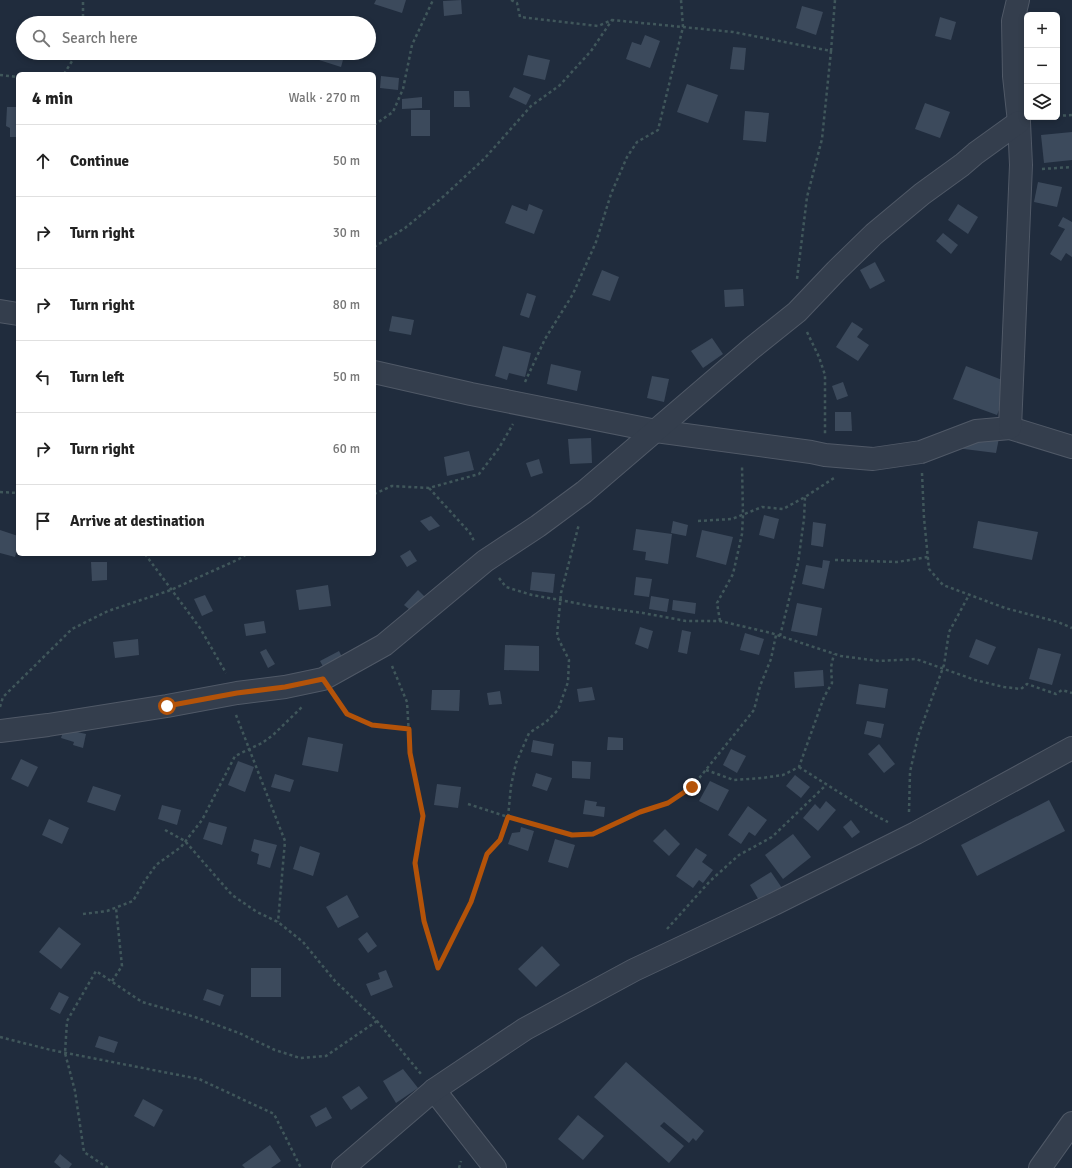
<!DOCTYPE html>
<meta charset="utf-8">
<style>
body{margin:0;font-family:Signika,sans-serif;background:#f2f2f2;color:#222}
.controls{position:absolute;right:12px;top:12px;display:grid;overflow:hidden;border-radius:6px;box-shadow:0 2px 6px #0003}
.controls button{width:36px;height:36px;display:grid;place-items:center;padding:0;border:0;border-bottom:1px solid #e0e0e0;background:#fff;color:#222;font:20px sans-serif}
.stop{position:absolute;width:12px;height:12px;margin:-9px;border:3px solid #b45309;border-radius:50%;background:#fff}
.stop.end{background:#b45309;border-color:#fff;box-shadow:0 1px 4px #0008}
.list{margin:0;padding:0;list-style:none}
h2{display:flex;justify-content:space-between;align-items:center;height:52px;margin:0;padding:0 16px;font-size:17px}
h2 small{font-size:13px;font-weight:400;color:#767676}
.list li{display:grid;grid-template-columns:26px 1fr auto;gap:12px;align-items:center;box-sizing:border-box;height:72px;padding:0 16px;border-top:1px solid #e0e0e0}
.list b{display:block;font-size:15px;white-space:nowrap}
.list em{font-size:13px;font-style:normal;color:#767676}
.icon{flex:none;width:22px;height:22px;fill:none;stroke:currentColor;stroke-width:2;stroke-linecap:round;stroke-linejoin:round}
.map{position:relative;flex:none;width:1072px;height:1168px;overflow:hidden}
.search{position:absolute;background:#fff;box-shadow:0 2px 6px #0003;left:16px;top:16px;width:360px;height:44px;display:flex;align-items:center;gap:10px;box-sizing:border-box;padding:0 14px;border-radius:22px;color:#767676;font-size:15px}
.panel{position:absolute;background:#fff;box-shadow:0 2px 6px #0003;left:16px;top:72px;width:360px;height:484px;border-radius:6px}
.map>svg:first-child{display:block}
.building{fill:#3c4a5c}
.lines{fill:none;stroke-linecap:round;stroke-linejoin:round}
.minor-casing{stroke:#505967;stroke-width:24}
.path{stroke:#40575b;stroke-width:2.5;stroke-dasharray:3 3;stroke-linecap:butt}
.minor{stroke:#343e4d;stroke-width:22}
.route{stroke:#b45309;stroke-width:5}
</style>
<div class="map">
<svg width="1072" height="1168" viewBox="0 0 1072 1168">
<rect width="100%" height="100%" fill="#202c3d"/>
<g class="building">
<path d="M376,0H406L402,13L374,4Z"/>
<path d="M461,0L462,14L444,16L443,1Z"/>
<path d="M802,6L823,12L816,35L796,28Z"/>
<path d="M202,17L229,22V23H201Z"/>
<path d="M940,17L956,22L951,40L935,36Z"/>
<path d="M645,35L660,41L650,68L626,59L632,42L641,45Z"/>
<path d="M1022,43H1027V57H1023Z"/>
<path d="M733,47L746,48L744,70L730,69Z"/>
<path d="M321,53H345L341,67L319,60Z"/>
<path d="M528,55L550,60L545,80L523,75Z"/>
<path d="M381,76L399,78L398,90L380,88Z"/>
<path d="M687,84L718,95L708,123L677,112Z"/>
<path d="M514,87L531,95L526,105L509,97Z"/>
<path d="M454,91H469L470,107H454Z"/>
<path d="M422,97V108L402,109V99Z"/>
<path d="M925,103L950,112L940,138L915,129Z"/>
<path d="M7,107H18V137H10V128L6,126Z"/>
<rect x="411" y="110" width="19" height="26"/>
<path d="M745,111L769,113L766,142L743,140Z"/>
<path d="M1072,132V160L1044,163L1041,135Z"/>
<path d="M1038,182L1062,187L1057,207L1034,202Z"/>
<path d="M529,204L543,210L534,234L505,223L512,205L527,211Z"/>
<path d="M958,204L978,217L968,234L948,220Z"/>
<path d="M1063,217L1072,222V257L1066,253L1061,261L1050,254L1065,229L1058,226Z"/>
<path d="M943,233L958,245L951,254L936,241Z"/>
<path d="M875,262L885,281L870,289L860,270Z"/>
<path d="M602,270L619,277L610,301L592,295Z"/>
<path d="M743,289L744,306L725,307L724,290Z"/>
<path d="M527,293L536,296L529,318L520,315Z"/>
<path d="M392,316L414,320L411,335L389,331Z"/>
<path d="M852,322L863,329L857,337L869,345L858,361L836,347Z"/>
<path d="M712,338L723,354L703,368L691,351Z"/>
<path d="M503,346L531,353L525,377L509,373L507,380L495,376Z"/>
<path d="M551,364L581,371L577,391L547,384Z"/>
<path d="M966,366L1010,383L997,415L953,399Z"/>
<path d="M652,376L669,379L664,402L647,398Z"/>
<path d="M843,382L848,396L837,400L832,386Z"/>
<path d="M835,412H851L852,431H835Z"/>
<path d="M958,432L999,438L996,453L956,448Z"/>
<path d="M591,438L592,463L570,464L568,439Z"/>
<path d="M469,451L474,470L447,476L444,457Z"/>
<path d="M539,459L543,473L531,477L526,463Z"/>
<path d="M764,515L779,519L774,539L759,535Z"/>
<path d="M431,516L440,526L429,531L420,521Z"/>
<path d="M673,521L688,525L686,536L671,533Z"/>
<path d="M978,521L1038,532L1032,560L973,548Z"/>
<path d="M813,522L826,524L823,547L811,545Z"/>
<path d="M636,529L672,534L668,564L645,560L646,552L633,550Z"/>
<path d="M0,530L18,536V547L15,557L0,553Z"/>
<path d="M702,530L733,537L726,565L696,557Z"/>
<path d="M410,550L417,561L407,567L400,556Z"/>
<path d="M823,560L830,561L824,589L802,584L806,565L822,568Z"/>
<path d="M91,562H107V580L92,581Z"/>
<path d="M532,572L555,574L553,593L530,590Z"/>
<path d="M636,577L652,579L649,597L634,595Z"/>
<path d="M328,585L331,606L299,610L296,590Z"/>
<path d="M418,590L428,600L415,614L404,605Z"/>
<path d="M205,595L213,611L202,616L194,599Z"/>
<path d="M651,596L669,599L667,612L649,609Z"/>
<path d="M673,600L696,603L695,614L672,610Z"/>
<path d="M797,603L822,608L817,636L791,631Z"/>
<path d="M264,621L266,633L246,636L244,624Z"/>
<path d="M640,627L653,631L648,649L635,644Z"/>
<path d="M682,630L691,632L687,654L678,652Z"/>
<path d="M745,633L764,639L759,655L740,650Z"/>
<path d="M138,639L139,655L115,658L113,642Z"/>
<path d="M976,639L996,647L988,665L969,657Z"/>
<path d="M505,645L539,646V671L504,670Z"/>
<path d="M1038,648L1061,654L1052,685L1029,679Z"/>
<path d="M266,649L275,664L268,668L260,652Z"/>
<path d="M339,651L345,663L326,672L320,661Z"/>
<path d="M823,670L824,686L795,688L794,672Z"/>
<path d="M859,684L888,689L885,708L856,704Z"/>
<path d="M592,687L595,700L579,702L577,689Z"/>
<path d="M432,690H460L459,711L431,710Z"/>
<path d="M500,691L502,704L489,705L487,693Z"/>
<path d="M867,721L884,724L881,738L864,734Z"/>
<path d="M64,729L86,734L83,748L73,745L74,742L61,738Z"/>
<path d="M308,737L343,744L338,772L302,765Z"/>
<path d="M608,737L623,738V750H607Z"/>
<path d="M533,740L554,744L552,756L531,752Z"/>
<path d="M879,744L895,764L884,773L868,754Z"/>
<path d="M731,749L746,756L737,773L723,765Z"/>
<path d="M21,759L38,767L28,787L11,779Z"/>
<path d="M238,761L254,767L245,792L228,785Z"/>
<path d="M572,761L591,762L590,779L572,778Z"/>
<path d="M536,773L552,778L547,791L532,786Z"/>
<path d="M275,774L294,780L290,792L271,787Z"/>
<path d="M795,775L810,787L801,798L786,786Z"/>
<path d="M710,781L729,790L718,811L699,801Z"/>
<path d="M437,784L461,787L458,808L434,805Z"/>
<path d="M93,786L121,795L115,811L87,802Z"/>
<path d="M585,800L597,802L596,806L605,807L604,817L583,814Z"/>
<path d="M1049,800L1065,831L977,876L961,845Z"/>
<path d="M826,801L836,810L818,831L803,818L815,804L820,809Z"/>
<path d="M162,805L181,810L177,825L158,819Z"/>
<path d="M748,806L767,820L755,836L749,832L741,844L728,835Z"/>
<path d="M49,819L69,828L62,844L42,835Z"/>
<path d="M851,820L860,832L852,838L843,827Z"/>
<path d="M209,822L227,827L222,845L203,839Z"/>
<path d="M521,827L534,831L528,851L508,844L512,833L520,832Z"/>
<path d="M665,829L680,844L669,856L653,841Z"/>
<path d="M793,834L811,857L783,879L765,855Z"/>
<path d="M254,839L277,845L270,868L257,864L259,854L251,851Z"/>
<path d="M555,839L575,845L568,868L548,862Z"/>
<path d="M300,846L320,853L313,876L293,869Z"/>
<path d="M696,848L707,855L702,862L713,870L703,883L699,880L693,888L676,876Z"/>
<path d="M771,872L782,888L760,902L750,885Z"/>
<path d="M347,895L359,917L338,928L326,907Z"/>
<path d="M59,927L81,944L61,969L39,952Z"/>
<path d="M367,932L377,946L368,953L358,939Z"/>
<path d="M542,946L560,965L536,987L518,969Z"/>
<rect x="251" y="968" width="30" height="29"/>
<path d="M386,970L393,987L371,996L366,984L380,979L378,973Z"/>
<path d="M207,989L224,995L220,1006L203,1000Z"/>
<path d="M59,992L69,997L60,1014L50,1009Z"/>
<path d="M99,1036L118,1042L114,1053L95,1047Z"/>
<path d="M626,1062L704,1131L696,1141L693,1138L689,1143L664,1122L660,1126L684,1146L669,1163L594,1097Z"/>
<path d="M403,1069L418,1088L396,1103L383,1081Z"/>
<path d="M359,1086L368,1098L351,1110L342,1097Z"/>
<path d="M143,1099L163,1110L154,1127L134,1116Z"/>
<path d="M326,1107L332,1118L316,1127L310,1116Z"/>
<path d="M578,1115L604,1136L583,1160L558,1139Z"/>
<path d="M270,1145L281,1161L271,1168H245L242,1165Z"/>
<path d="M60,1154L72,1164L69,1168H61L54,1162Z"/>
</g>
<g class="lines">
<g class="minor-casing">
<g id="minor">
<path d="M0,311L18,314"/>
<path d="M374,372L471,394L656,431L811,452L825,455L873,459L921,452L976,431L1010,428L1072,447"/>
<path d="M1010,428L1021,165L1019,122L1014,76L1013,21L1018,0"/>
<path d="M0,731L48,725L167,706L237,693L285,687L323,679L384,645L485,561L538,526L584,492L752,348L797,312L836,271L874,234L922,194L962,165L976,153L1019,122"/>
<path d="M434,1090L495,1168"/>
<path d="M343,1168L434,1090L525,1029L634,970L774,904L916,833L1072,748"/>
<path d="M1040,1168L1072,1123"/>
</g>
</g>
<g class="path">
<path d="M511,0L517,3L520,17L598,26L612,20L733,32L831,51L822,139L807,197L797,279"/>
<path d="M83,23V0"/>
<path d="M831,51L835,0"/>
<path d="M64,74L77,53"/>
<path d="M0,75L18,77"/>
<path d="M1057,116L1072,115"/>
<path d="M1041,118L1049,117"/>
<path d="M374,125L393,112L403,89L412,45L433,0"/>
<path d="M1042,169L1072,167"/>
<path d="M374,247L405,228L444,196L485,158L531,106L560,85L591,51L612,20"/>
<path d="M807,332L819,357L825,375V434"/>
<path d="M525,382L545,339L573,294L596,242L611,194L627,157L637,142L658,130L683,27L681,0"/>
<path d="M922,473L924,518L929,569L943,585L1005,608L1058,622L1072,628"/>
<path d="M429,488L470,533L475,543"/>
<path d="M0,492L18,493"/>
<path d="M374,494L392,486L429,488L479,474L499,448L513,424"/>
<path d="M698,521L732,519L762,507L783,509L805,497L834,478"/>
<path d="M145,554L200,628L226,673"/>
<path d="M835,560L897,562L928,557"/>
<path d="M499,578L506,587L532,595L560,600L591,606L643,613L686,621H720L771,633L841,656L879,661L916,659L975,680L1004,687L1021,689L1027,684L1056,694L1062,690L1072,693"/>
<path d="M720,621L717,603L733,574L742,534L743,515L742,465"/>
<path d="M780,636L798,563L804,519L805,497"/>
<path d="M392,666L407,702L410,753L423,816L415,863L424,921L437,967"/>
<path d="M335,696L347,714L372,725L409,729"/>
<path d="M0,707L3,697L72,629L108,611L171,590L239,559L247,554"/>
<path d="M236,715L285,841L278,922"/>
<path d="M799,767L878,817L888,822"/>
<path d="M706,770L734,780L762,778L783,775L799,767L824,697L832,683L831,667L834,654"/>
<path d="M468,804L508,817L572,835H593L640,812L669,803L692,787L754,710L760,686L771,659L776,635"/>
<path d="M909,812L910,772L918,736L944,665L949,632L969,595"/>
<path d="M165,830L185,841L232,895L257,912L278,922L303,942L335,981L377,1021L421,1074"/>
<path d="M83,914L107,911L133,901L144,882L156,865L181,847L202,820L235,756L262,743L273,735L303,706"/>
<path d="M667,929L710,881L739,855L772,837L826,785"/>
<path d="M438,968L471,901L487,854L500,840L508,817L511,786L516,763L529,733L546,722L558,710L568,682L569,660L557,636L561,593L579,524"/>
<path d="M112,981L122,966L116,908"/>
<path d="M0,1037L51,1050L199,1079L274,1114L301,1168"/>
<path d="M108,1168L84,1152L75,1091L65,1053L67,1021L96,971L142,1002L195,1017L239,1033L275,1050L300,1058L326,1056L377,1021"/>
<path d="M459,1168L461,1161"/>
</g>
<use href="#minor" class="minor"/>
</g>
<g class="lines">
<path class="route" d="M167,706L237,693L285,687L323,679L347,714L372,725L409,729L410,753L423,816L415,863L424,921L438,968L471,902L487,854L500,840L508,817L572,835L593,834L640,812L668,803L692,787"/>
</g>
</svg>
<div class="controls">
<button>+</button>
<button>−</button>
<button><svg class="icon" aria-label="layers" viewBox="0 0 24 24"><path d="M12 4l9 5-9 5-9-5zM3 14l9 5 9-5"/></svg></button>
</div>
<div class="stop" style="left:167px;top:706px"></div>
<div class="stop end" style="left:692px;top:787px"></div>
<div class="search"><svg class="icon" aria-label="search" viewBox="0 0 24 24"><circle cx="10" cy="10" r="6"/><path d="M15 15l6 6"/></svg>Search here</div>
<section class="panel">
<h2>4 min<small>Walk · 270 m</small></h2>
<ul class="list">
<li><svg class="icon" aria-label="ahead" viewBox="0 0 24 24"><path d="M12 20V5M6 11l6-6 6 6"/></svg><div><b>Continue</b></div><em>50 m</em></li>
<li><svg class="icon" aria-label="right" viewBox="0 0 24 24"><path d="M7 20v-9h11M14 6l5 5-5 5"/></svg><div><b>Turn right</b></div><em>30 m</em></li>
<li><svg class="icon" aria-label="right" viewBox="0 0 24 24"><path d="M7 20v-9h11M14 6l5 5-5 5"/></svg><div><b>Turn right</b></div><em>80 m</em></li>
<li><svg class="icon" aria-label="left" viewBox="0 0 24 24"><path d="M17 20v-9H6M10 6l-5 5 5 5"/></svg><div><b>Turn left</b></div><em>50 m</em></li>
<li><svg class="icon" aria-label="right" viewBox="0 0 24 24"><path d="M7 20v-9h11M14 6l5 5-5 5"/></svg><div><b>Turn right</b></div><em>60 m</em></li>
<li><svg class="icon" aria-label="arrive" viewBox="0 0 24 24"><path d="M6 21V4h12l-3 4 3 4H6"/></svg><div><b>Arrive at destination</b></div></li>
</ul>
</section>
</div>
